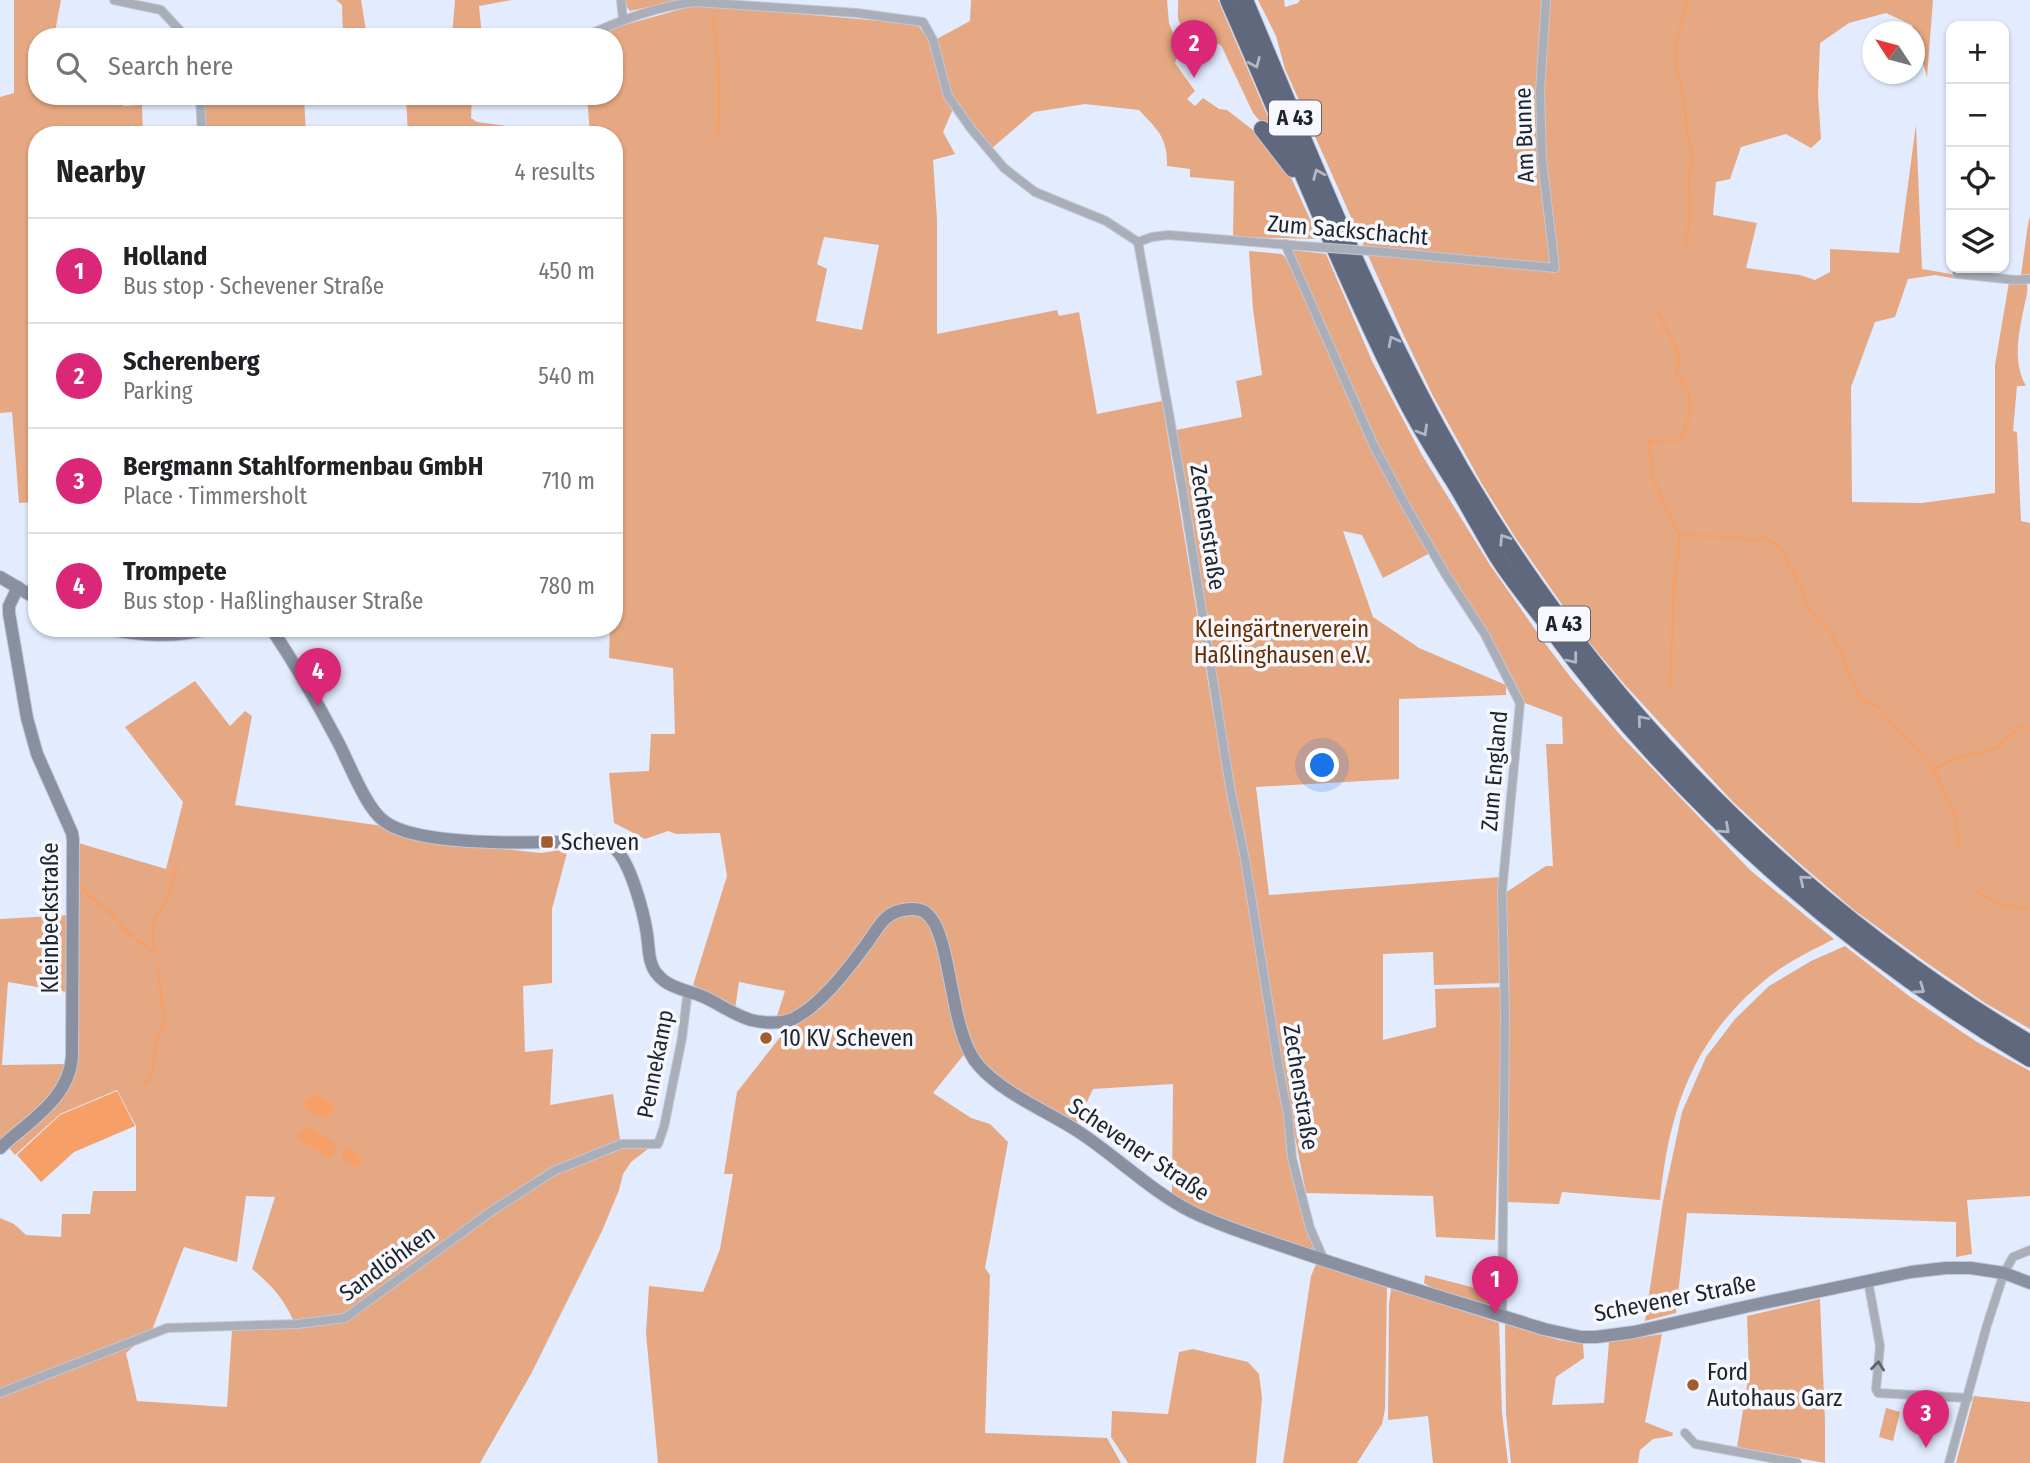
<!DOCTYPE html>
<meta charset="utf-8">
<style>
body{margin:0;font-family:"Fira Sans Condensed",sans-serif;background:#f2f2f2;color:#202124}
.controls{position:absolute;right:21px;top:21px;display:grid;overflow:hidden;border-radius:14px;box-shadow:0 2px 5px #0004}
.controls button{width:63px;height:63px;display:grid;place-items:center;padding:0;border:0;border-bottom:2px solid #e0e0e0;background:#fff;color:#202124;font:35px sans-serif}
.compass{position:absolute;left:1862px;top:21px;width:63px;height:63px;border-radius:50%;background:#fff;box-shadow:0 2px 5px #0004;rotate:306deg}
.you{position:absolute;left:1323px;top:766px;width:24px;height:24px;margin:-18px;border:5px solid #fff;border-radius:50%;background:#1a73e8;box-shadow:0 0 0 10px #1a73e833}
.badge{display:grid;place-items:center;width:46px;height:46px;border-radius:50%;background:#db2777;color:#fff;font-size:23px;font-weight:700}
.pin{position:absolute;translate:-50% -58px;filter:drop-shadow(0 2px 4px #0008)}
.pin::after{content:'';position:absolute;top:37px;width:24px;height:21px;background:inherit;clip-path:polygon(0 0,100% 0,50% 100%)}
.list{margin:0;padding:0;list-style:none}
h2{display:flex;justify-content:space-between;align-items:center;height:91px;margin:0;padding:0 28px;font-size:30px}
h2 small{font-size:23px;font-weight:400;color:#757577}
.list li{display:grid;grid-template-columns:46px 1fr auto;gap:21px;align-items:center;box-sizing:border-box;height:105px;padding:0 28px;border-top:2px solid #e0e0e0}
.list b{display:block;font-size:26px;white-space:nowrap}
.list p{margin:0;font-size:23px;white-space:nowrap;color:#757577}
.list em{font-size:23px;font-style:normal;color:#757577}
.icon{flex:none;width:38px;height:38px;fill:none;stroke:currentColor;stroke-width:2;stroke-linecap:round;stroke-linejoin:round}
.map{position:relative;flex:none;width:2030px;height:1463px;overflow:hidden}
.search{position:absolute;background:#fff;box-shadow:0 2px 5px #0004;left:28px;top:28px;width:595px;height:77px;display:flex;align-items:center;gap:18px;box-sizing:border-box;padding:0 24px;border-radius:28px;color:#757577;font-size:26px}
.panel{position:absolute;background:#fff;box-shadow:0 2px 5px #0004;left:28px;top:126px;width:595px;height:511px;border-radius:28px}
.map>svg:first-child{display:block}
.green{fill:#e6a882;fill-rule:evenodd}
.water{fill:#f69f67}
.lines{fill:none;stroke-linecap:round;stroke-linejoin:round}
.stream{stroke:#f69f67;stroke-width:2.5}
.street-casing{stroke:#c0c7d8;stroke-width:10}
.secondary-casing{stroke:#c0c7d8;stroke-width:14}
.highway-casing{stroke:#c0c7d8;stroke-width:18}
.street{stroke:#a9aeb8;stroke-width:8}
.secondary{stroke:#8a909f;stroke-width:12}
.highway{stroke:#60687d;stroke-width:16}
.street-bridge-casing{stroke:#c0c7d8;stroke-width:10;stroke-linecap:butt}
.street-bridge{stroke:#a9aeb8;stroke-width:8}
.oneway{stroke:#b2b7c3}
.oneway2{stroke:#5d626b}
.poi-dot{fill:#a15d2f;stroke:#f6f8fd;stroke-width:2.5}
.labels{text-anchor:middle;stroke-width:7;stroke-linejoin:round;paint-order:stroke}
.shield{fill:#f6f8fd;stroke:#60636b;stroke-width:2}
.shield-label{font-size:21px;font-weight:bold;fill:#1f232c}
.street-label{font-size:23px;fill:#1f232c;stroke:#f6f8fd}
.park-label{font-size:23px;fill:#642e00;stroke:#f6f8fd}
.poi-label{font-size:23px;fill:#1f232c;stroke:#f6f8fd;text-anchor:start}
</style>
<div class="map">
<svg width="2030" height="1463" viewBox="0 0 2030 1463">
<rect width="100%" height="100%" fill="#e3ebfe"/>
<g class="green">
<path d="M14,0H61L54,37H37V96H122L123,106L142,105L143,135H110L75,130L74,135H37V502L19,503L12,412L0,413V97L14,93Z"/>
<path d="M336,0H361L367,37H343L342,5Z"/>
<path d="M455,0H512L479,6L482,37H452Z"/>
<path d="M624,0H681L630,11L624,3Z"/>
<path d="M971,0H1167L1169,23L1180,50L1175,63L1195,91L1187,99L1195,106L1203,98L1219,109L1227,110L1262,137L1289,173L1319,239L1233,237L1234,181L1190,177V169L1167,166C1168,138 1157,129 1139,110L1085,104L1034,112L991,149L951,95L935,40L970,21Z"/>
<path d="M1178,0H1218L1280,145L1253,113L1221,45C1207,41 1182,35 1178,18C1177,12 1179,6 1178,0Z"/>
<path d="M1258,0H1284L1285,7L1298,3L1300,0H1933L1927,77L1912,25L1886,13L1849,23L1820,43L1818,95L1821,139L1811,148L1786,134L1741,147L1730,179L1716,182L1713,215L1757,223L1746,268L1800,275L1815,280L1830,272V249L1899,253L1916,124L1922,269L1951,274L1957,279L1935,275L1908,279L1895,317L1875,322L1851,387L1852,502L1922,503L1995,493V365L2009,282L2027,284C2028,293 2026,298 2024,307C2019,333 2012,361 2026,386H2017L2013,431L2017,432L2021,521L2030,523V1029L1985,1003L1924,961L1854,910L1798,862L1733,802L1625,685L1584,636L1515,537L1482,484L1433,396L1404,336L1318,143L1285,69L1276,36Z"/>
<path d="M696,5L917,24L930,41L953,109L943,132L955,154L933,160L937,220V334L1057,310L1059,316L1079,312L1097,414L1162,401L1211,700L1228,790L1233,789L1227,742L1176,430L1242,417L1236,381L1262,375L1253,309L1249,251L1282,254L1285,257L1310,304L1292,250L1326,254L1373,363L1422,455L1490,565L1544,642L1572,679L1623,738L1700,818L1750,870L1834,939C1811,951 1785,963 1765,980C1693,1039 1669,1110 1660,1200L1562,1192L1559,1204L1505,1202V893L1546,866H1553L1546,744H1563L1562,717L1522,702C1516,679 1502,659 1490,639C1471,609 1453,580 1432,552L1383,578L1362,535L1343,531L1373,617L1419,648L1506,685V695L1399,699V779L1256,787L1269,895L1501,877L1503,983L1434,985L1433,952L1383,954V1040L1436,1027L1435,989L1503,987L1495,1240L1436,1237L1433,1196L1306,1193L1295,1137L1286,1143L1298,1196L1316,1252C1266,1236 1216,1223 1172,1195L1173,1084L1093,1089L1076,1125L993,1076L965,1035L936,920L900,909L817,998L790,1016L776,1019L785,991L739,982L735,1009L693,985L727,876L720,833L676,834L668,831L645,839L614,823L609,773L649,771L651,734H675L673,668L609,658L610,628H614V500L623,356L614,355V135H590L587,96H614V37H595L611,25H624ZM824,237L879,245L862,330L816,321L827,269L817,264Z"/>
<path d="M204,96H304L306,135H205Z"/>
<path d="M406,96H472L471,118L477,122L575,135H408Z"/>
<path d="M2030,216V274L2021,275L2028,224Z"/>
<path d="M195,681L230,726L245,711L252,716L235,805L383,826L447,843L541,853L568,849L552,909V983L523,986L525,1052L553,1049L550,1105L613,1094L621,1146L653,1145L631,1162L623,1174L619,1190L602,1231L531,1374L480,1463H0V1218L14,1224L26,1235L61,1237L62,1214H90L93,1191H136V1126L117,1090L60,1114L15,1155L7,1145L66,1088L75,842L166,869L183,802L125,727ZM246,1196L275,1197L252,1269C272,1285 287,1303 296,1327L232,1329L227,1407L137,1401L126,1353L152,1330L184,1247L237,1262Z"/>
<path d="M911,911L932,922L966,1052L933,1093L971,1118L990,1124L1008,1142L985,1268L990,1275L985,1433L1107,1438L1121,1463H658L646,1333L649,1286L703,1292L720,1249L733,1174H724L737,1092L792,1022L888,919Z"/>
<path d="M70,915L67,992L8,982L2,1065L67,1064L61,1087L0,1142V919Z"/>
<path d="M1845,946L1909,996L1977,1042L2030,1071V1196L1967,1200L1972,1254L1956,1257V1222L1687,1213L1676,1313L1645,1321L1663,1201L1682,1112L1706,1057L1735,1019L1769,986L1811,961Z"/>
<path d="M1317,1262L1387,1285L1385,1409L1382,1424L1357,1463H1283L1311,1276Z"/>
<path d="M1425,1275L1502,1295L1497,1307L1432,1288L1424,1283Z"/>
<path d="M1391,1289L1429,1299L1499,1323L1502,1413L1508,1463H1433L1428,1416L1388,1420L1389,1304Z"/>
<path d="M1820,1299L1825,1421V1463L1737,1447L1749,1373L1747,1316Z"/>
<path d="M1505,1324L1559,1340L1583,1344L1584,1358L1556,1377L1552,1405L1604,1403L1609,1342L1662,1334L1645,1422L1673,1433L1672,1436L1653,1439L1640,1450L1638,1463H1511L1506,1414Z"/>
<path d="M1193,1349L1248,1362L1259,1374L1262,1398L1256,1463H1128L1111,1437L1112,1411L1168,1414L1179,1352Z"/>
<path d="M1974,1396L2030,1402V1463H1956Z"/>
<path d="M1886,1408L1900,1412L1893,1441L1879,1437Z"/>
</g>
<g class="water">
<path d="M117,1091L135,1126L74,1152L41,1182L17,1155L60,1115Z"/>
<path d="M311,1095C321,1094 328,1100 334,1107L327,1119L307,1110L304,1102Z"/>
<path d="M310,1126L337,1145L331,1156L327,1157L297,1138L299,1132Z"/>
<path d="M347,1149L354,1151L362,1159L359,1165L354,1167L343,1160L342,1152Z"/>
</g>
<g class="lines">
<g class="stream">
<path d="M713,17C719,56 720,94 718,133"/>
<path d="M1685,246L1690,218L1689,175L1693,157L1687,134L1684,98L1677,71L1675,46L1688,0"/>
<path d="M1657,311L1676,348L1679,358L1676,370L1689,396L1690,414L1681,440L1649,441L1653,478L1676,529L1680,535L1740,537L1749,542L1765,536L1782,551L1794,573L1811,613L1832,635L1840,650L1859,697L1866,702L1876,705L1934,769L1955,817L1959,846"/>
<path d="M1670,687L1674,588L1680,535"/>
<path d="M1935,769L1951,760L1997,748L2021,726L2028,725"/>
<path d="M81,886C89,898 99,902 109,912C124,927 135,943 155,951"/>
<path d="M1975,890C1992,903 2009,908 2030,909"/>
<path d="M157,955C152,943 151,929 156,917C160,910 165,904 168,897C172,886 172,876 177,865"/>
<path d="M144,1084L152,1076L156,1041L161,1030L164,1017L157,964"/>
</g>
<g class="street-casing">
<g id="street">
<path d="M114,0L161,10L186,37"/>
<path d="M621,0L623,19"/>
<path d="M584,37C620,20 657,6 696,2L857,13L923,22L933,40L948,96L972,130L1004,168L1035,192L1106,221L1138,242L1182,486L1230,787L1245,859L1279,1069L1288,1115L1292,1158L1310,1228L1324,1260"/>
<path d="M200,96L202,135"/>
<path d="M1138,242L1152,237L1168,235L1302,246"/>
<path d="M1285,244L1374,446L1406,506L1446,575L1484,633L1520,703L1502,892L1505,1015L1502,1316"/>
<path d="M1384,252L1555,268L1542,160L1540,91L1546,0"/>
<path d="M1957,274L2016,280L2030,279"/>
<path d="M1868,1281L1880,1346L1876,1389L1878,1393L1968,1398"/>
<path d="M0,1393L167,1328L297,1324L345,1318L493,1210L554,1171L621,1144H658L664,1127L682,1038L688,990"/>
<path d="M1685,1433L1695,1444L1797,1463"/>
<path d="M1949,1463L1987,1325L2004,1273L2013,1257L2030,1250"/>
</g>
</g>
<g class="secondary-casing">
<g id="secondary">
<path d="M0,577L37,599"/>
<path d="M102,628C139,635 174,639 211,628"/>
<path d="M271,628C295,664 317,702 337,740C349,762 365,807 384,821C415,845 514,843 554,842C572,842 597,837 613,847C630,859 644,914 647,934C649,948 648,965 658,975C668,988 690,991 704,997C719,1004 734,1015 751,1020C763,1023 782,1024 793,1019C821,1005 847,970 865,946C872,937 878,925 886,918C896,909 916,906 926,913C953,933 948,1033 979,1066C1005,1095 1047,1111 1079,1132C1117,1157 1152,1192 1192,1212C1225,1228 1262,1239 1297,1251C1378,1279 1461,1303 1544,1329L1581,1337H1596L1634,1332L1749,1306L1911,1272L1946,1268H1971L2004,1273L2030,1283"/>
<path d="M0,1148C28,1122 69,1099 72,1057L73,840L72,833L37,754L27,718L9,613V606L18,587"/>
</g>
</g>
<g class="highway-casing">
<g id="highway">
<path d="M1228,0C1287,133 1339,269 1405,399C1420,429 1439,458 1457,487C1471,511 1484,535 1498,558C1514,583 1533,606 1551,629C1679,804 1844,948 2030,1059"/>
<path d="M1245,0C1306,144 1363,290 1438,428C1576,682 1782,896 2030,1043"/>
<path d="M1262,129L1293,169"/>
</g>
</g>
<use href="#street" class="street"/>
<use href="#secondary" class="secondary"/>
<use href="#highway" class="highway"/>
<g class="street-bridge-casing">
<path id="street-bridge" d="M1302,246L1384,252"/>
</g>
<use href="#street-bridge" class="street-bridge"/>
</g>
<defs><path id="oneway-chevron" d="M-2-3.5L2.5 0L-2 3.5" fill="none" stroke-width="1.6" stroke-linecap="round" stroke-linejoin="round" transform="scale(1.75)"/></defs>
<g class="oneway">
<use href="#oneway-chevron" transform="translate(1255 63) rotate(67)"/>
<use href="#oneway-chevron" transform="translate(1318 174) rotate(-113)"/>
<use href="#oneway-chevron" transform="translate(1393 341) rotate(-117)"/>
<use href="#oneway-chevron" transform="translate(1423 431) rotate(60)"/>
<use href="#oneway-chevron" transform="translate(1504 539) rotate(-123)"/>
<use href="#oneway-chevron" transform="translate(1573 659) rotate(52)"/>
<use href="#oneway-chevron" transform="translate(1642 720) rotate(-130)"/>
<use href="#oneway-chevron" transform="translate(1725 829) rotate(42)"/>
<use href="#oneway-chevron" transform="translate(1804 880) rotate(-140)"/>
<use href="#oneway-chevron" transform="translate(1920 989) rotate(35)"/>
</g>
<use class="oneway2" href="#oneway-chevron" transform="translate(1878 1366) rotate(-84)"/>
<g class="poi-dot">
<rect x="540" y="835" width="14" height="14" rx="3.5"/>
<circle cx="766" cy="1038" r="7"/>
<circle cx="1693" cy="1385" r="7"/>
</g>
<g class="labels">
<g class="shield">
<rect x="1269" y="100.5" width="52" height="35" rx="5"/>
<rect x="1538" y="606.5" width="52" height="35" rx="5"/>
</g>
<g class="shield-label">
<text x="1295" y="125">A 43</text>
<text x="1564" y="631">A 43</text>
</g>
<g class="street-label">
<text transform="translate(1524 135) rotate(-92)" y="8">Am Bunne</text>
<text transform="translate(1348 230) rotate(5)" y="8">Zum Sackschacht</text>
<text transform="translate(1208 527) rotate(81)" y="8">Zechenstraße</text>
<text transform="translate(1494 771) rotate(-85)" y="8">Zum England</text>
<text transform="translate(50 918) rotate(-90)" y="8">Kleinbeckstraße</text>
<text transform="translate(655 1064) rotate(-79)" y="8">Pennekamp</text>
<text transform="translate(1301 1087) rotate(81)" y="8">Zechenstraße</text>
<text transform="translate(1139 1149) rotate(34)" y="8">Schevener Straße</text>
<text transform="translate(387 1263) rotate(-36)" y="8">Sandlöhken</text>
<text transform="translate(1675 1298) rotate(-11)" y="8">Schevener Straße</text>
</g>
<g class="park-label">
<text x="1282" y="637">Kleingärtnerverein<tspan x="1282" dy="26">Haßlinghausen e.V.</tspan></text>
</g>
<g class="poi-label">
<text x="561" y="850">Scheven</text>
<text x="780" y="1046">10 KV Scheven</text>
<text x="1707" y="1380">Ford<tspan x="1707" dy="26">Autohaus Garz</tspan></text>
</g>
</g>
</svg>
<div class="controls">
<button>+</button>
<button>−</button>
<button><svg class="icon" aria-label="locate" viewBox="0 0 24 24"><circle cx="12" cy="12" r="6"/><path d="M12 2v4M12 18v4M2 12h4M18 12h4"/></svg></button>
<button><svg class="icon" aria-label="layers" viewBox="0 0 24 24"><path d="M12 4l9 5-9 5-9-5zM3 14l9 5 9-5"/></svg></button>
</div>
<svg class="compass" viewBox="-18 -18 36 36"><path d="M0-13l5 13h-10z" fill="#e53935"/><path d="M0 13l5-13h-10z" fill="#757577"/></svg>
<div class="you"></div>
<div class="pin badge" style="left:1495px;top:1314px">1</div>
<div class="pin badge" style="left:1194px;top:78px">2</div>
<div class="pin badge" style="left:1926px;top:1448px">3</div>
<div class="pin badge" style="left:318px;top:706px">4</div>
<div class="search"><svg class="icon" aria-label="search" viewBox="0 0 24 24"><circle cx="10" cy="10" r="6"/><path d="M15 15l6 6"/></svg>Search here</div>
<section class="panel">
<h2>Nearby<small>4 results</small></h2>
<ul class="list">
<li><span class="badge">1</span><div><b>Holland</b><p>Bus stop · Schevener Straße</p></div><em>450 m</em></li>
<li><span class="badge">2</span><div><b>Scherenberg</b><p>Parking</p></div><em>540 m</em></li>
<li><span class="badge">3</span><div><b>Bergmann Stahlformenbau GmbH</b><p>Place · Timmersholt</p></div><em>710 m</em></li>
<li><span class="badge">4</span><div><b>Trompete</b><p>Bus stop · Haßlinghauser Straße</p></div><em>780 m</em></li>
</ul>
</section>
</div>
